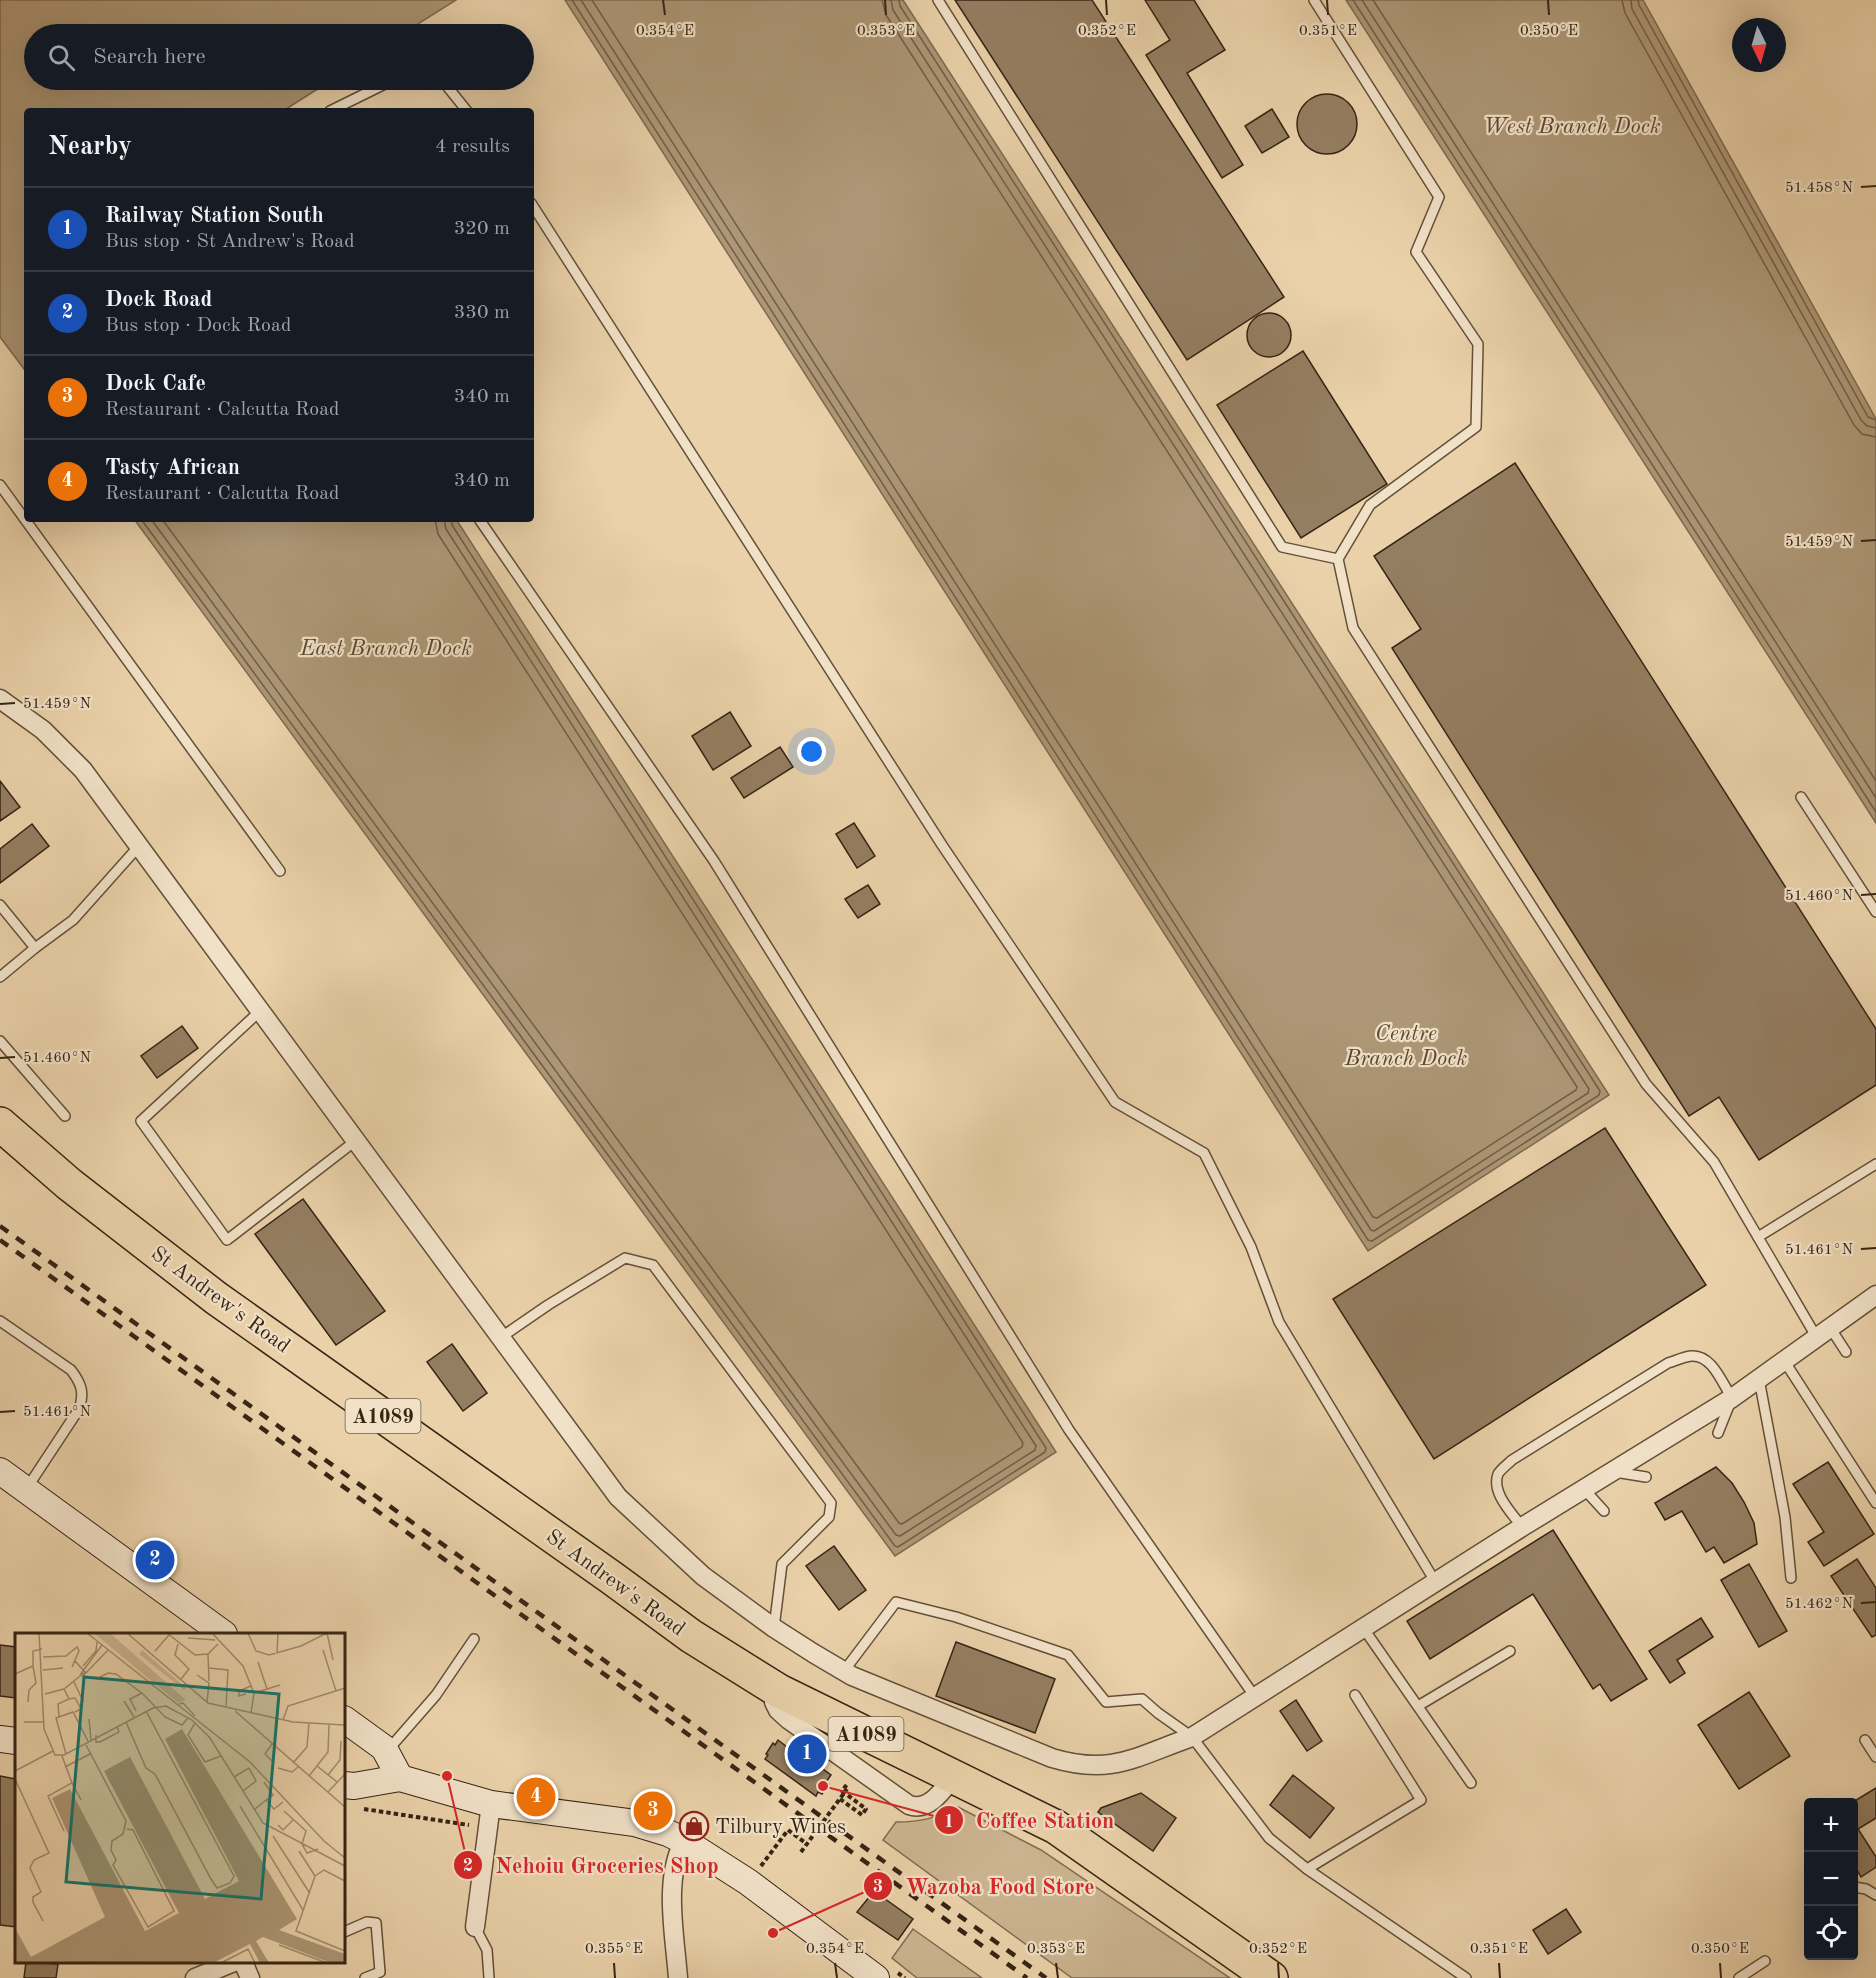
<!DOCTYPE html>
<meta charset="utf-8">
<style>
body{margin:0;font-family:"Old Standard TT",serif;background:#242831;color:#f1f3f6}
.controls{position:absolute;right:18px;bottom:18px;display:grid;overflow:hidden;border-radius:6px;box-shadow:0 6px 24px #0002}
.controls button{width:54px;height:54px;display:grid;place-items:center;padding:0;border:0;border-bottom:2px solid #363941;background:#171b24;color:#f1f3f6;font:30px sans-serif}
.compass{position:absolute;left:1732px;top:18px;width:54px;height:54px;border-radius:50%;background:#171b24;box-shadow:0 6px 24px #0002;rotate:175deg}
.you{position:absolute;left:812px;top:752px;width:21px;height:21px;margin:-15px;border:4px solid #fff;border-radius:50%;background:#1a73e8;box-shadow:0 0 0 9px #1a73e833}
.badge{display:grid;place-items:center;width:39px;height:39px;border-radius:50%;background:#c59692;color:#fff;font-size:20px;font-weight:700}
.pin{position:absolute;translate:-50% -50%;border:3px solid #fff;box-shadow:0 2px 6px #0006}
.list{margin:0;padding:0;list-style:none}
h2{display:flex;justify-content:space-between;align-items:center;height:78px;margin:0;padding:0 24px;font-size:26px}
h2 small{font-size:20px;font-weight:400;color:#9ea1a6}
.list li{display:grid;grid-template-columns:39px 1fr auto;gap:18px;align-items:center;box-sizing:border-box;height:84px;padding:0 24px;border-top:2px solid #363941}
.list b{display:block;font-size:22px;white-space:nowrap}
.list p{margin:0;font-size:20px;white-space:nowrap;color:#9ea1a6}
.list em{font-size:20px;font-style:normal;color:#9ea1a6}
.icon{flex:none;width:33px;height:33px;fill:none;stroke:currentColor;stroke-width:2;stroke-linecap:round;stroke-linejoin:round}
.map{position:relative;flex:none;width:1876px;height:1978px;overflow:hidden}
.search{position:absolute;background:#171b24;box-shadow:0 6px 24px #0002;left:24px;top:24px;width:510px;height:66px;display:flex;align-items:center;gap:15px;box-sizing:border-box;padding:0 21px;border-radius:33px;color:#9ea1a6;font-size:22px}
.panel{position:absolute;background:#171b24;box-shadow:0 6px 24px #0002;left:24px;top:108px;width:510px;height:414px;border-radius:6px}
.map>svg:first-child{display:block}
.green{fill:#cbb490;stroke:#806c52;stroke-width:1.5}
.water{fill:#ad9776;stroke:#7d694f;stroke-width:1.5}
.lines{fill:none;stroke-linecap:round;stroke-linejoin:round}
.shore{stroke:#725e45;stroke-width:1.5}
.building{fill:#947e61;stroke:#362514;stroke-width:1.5}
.lane-casing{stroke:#635039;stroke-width:12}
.street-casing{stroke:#635039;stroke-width:21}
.secondary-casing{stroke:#362514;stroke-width:28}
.highway-casing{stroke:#362514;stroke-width:36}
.path{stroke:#362514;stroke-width:4;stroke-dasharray:4.5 3;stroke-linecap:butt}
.lane{stroke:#f1e1c7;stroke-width:9}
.street{stroke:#f1e1c7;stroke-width:18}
.secondary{stroke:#f1e1c7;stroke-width:26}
.highway{stroke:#ead1a9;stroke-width:33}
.rail{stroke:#362514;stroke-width:4.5;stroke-dasharray:10 10;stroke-linecap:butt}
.path-bridge{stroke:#362514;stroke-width:4;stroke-dasharray:4.5 3;stroke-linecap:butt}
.ticks{fill:none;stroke:#362514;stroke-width:2}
.labels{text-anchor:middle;stroke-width:4.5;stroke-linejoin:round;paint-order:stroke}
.shield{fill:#f1e1c7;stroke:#6e5d4a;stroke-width:1.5}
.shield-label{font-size:20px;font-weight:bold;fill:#362514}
.street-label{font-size:21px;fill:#362514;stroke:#f1e1c7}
.poi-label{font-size:21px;fill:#362514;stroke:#f1e1c7;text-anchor:start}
.water-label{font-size:22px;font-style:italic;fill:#5a4731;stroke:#f1e1c7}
.inset-road{fill:none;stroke:#a28c6d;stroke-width:1.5}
.view{fill:#0f766e;fill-opacity:0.15;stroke:#0f766e;stroke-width:3}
.inset-edge{fill:none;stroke:#362514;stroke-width:3}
.ticks-label{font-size:15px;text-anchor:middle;fill:#362514;stroke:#f1e1c7;stroke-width:4.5;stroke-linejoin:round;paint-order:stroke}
.leader{fill:none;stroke:#d62828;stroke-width:2}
.callout-dot{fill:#d62828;stroke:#f1e1c7;stroke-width:2}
.mark-label{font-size:18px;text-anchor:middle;font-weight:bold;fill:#fff}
.callout-label{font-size:22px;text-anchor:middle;font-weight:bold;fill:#d62828;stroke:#f1e1c7;stroke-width:4.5;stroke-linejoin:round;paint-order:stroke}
</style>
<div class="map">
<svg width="1876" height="1978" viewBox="0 0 1876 1978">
<rect width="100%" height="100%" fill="#ead1a9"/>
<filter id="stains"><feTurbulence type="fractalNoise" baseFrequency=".00333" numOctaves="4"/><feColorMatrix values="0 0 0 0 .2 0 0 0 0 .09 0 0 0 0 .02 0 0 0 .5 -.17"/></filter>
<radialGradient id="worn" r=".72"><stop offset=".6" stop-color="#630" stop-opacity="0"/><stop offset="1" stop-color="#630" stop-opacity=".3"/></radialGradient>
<g class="green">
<path d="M958,1807L1041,1850L1230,1978H1072L883,1840L896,1822C921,1822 936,1818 958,1807Z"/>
<path d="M913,1929L982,1978H917L892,1958Z"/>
</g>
<g class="water">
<path d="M0,0H456L402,34H34V80H332L283,111H27V373L0,337Z"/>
<path d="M565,0H903L1609,1095L1368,1251Z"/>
<path d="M1346,0H1643L1876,419V823Z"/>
<path d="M134,519H456L1056,1452L895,1556Z"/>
</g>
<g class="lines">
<g class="shore">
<path d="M572,0L1368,1240L1372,1241L1599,1095L1600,1091L900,6L899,0"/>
<path d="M581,0L1371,1230L1374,1231L1588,1093L1589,1089L893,10L891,0"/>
<path d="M592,0L1373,1217L1377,1218L1576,1090L1577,1087L886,15L882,0"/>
<path d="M1353,0L1876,812"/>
<path d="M1362,0L1876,798"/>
<path d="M1373,0L1876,781"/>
<path d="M1622,0L1625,13L1854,425L1862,434L1876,437"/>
<path d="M1631,0L1632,9L1861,420L1867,426L1876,428"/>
<path d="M1638,0L1639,5L1868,417L1876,420"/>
<path d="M141,519L895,1546L898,1547L1045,1452L1046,1448L452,525L451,519"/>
<path d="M151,519L896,1535L900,1536L1035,1450L1036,1446L446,529L444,519"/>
<path d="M162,519L899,1523L902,1524L1022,1447L1023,1443L438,534L435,519"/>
</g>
</g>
<g class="building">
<path d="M955,0H1092L1284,297L1187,360Z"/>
<path d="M1145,0H1194L1225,50L1187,73L1243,165L1222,178L1146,55L1170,40Z"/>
<circle cx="1327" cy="124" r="30"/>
<path d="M1272,109L1289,137L1262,153L1245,126Z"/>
<circle cx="1269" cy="335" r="22"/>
<path d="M1303,351L1387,484L1301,538L1217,405Z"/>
<path d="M1515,463L1876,1029V1085L1759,1160L1719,1097L1689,1116L1392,648L1421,629L1374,556Z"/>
<path d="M730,712L751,746L713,770L692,736Z"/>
<path d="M780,747L793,767L744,798L731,778Z"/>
<path d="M0,781L20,807L0,821Z"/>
<path d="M854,823L875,856L857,868L836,834Z"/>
<path d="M32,824L49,846L0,883V849Z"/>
<path d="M868,885L880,904L858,918L845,899Z"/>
<path d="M182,1026L198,1048L157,1078L141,1056Z"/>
<path d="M1605,1128L1706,1285L1434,1459L1333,1299Z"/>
<path d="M303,1199L385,1311L336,1345L255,1234Z"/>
<path d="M452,1344L487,1393L463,1411L427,1362Z"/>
<path d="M1828,1462L1874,1534L1824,1566L1808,1542L1824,1532L1793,1484Z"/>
<path d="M1716,1467L1732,1483L1744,1502L1754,1523L1757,1544L1724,1563L1714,1547L1706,1552L1682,1511L1665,1520L1655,1503Z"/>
<path d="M1553,1530L1647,1679L1611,1701L1600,1684L1593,1689L1533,1594L1430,1659L1407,1621Z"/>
<path d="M834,1546L866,1590L839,1610L806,1566Z"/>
<path d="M1857,1559L1876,1588V1635L1872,1637L1831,1576Z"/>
<path d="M1749,1564L1787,1631L1759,1647L1721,1580Z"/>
<path d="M1701,1618L1713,1637L1677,1660L1685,1673L1670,1683L1649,1651Z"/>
<path d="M956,1642L1055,1679L1035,1733L936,1696Z"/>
<path d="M0,1645L16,1647V1698L0,1696Z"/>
<path d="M1749,1692L1790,1756L1739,1789L1698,1725Z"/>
<path d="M1296,1700L1322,1741L1307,1751L1280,1711Z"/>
<path d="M778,1740L804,1760L806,1757L831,1775L826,1782L829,1784L822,1794L818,1792L816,1796L765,1759L768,1755L766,1754L773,1743L775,1745Z"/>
<path d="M1293,1775L1334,1808L1310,1838L1270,1805Z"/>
<path d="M0,1776L16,1779V1927L0,1925Z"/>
<path d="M1876,1788V1818L1858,1829L1876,1857V1867L1861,1877L1854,1865L1853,1802Z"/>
<path d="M1141,1793L1176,1818L1153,1851L1098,1812L1101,1808Z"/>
<path d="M874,1891L913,1919L898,1940L857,1912Z"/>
<path d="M1566,1909L1581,1932L1548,1954L1533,1930Z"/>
<path d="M26,1962L58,1964L56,1978H24Z"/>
</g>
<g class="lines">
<g class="lane-casing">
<g id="lane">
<path d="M938,0L1282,547L1338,559"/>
<path d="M1314,0L1439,197L1416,252L1478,344L1476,427L1370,505L1338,559L1353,628L1646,1084L1714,1162L1817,1338"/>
<path d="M442,80L467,111"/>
<path d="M330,111L393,80"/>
<path d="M531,203L942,845L1115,1102L1204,1153L1251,1247L1279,1322L1436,1583"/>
<path d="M0,485L280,871"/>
<path d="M479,519L714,861L1069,1430L1255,1697"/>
<path d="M1801,797L1876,912"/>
<path d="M0,905L35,948L73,920L139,846"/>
<path d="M0,977L35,948"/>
<path d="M259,1012L141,1121L227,1240L354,1142"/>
<path d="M0,1041L65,1116"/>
<path d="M1758,1237L1876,1164"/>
<path d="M0,1321L71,1370C81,1383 85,1393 79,1409L27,1488"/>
<path d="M1831,1329L1846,1352"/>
<path d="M500,1338L548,1305L625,1258L653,1265L831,1503L829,1517L782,1564L774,1628"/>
<path d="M1785,1362L1876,1503"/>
<path d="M1759,1379L1785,1517L1791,1578"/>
<path d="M1615,1472L1646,1477"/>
<path d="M1584,1489L1604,1511"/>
<path d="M1522,1527C1512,1513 1491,1493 1498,1474C1501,1469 1508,1464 1512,1460L1668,1363C1675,1361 1683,1357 1691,1356C1712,1354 1722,1383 1732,1398L1718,1433"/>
<path d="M1364,1629L1471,1783"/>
<path d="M844,1671L896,1602L956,1617L1068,1655L1106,1702L1142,1699L1158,1713L1192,1737L1269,1838L1307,1869L1466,1978"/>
<path d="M1418,1706L1510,1651"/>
<path d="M1865,1740L1876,1757"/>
<path d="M388,1750L436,1695L474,1639"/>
<path d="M1307,1869L1421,1800L1355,1695"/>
<path d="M1854,1887L1866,1889L1876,1895"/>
<path d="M475,1927L487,1950L489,1978"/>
<path d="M344,1932L367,1922L376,1923L380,1972L365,1978"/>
<path d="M1739,1978L1765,1961"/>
</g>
</g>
<g class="street-casing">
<g id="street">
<path d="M0,699L43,730L83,770L618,1497L703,1576L774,1628L813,1653L852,1676L1052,1758C1112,1776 1137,1756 1192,1737L1522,1527L1732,1398L1876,1295"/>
<path d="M779,1691L774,1702L778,1710L789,1720L909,1805C929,1812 943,1790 953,1777"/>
<path d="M475,1927L491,1804"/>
<path d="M243,1962L250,1978"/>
<path d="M195,1978L234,1962"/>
<path d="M678,1978C675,1936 663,1879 684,1841"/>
</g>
</g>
<g class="secondary-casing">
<g id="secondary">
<path d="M0,1471L224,1634"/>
<path d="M344,1719L384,1748L400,1778"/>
<path d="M0,1739L16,1741"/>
<path d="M344,1785L354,1786L400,1778L491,1804L635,1823L668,1833L684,1841L748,1882L876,1978"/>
</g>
</g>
<g class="highway-casing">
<path id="highway" d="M0,1124L69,1184L216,1298L612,1578L691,1636L779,1691L1056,1827L1271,1978"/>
</g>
<g class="path">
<path d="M840,1799L862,1815L866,1809L842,1791L848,1783"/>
<path d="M364,1809L469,1825"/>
<path d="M761,1866L788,1830L807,1844"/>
<path d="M898,1973L905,1978"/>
</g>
<use href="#lane" class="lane"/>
<use href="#street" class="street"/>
<use href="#secondary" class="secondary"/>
<use href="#highway" class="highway"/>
<g class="rail">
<path d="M0,1226L1046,1978"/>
<path d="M0,1240L1027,1978"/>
</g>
<path class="path-bridge" d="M801,1852L847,1789"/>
</g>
<path class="ticks" d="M663,0L665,15M885,0L886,15M1106,0L1107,15M1327,0L1328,15M1548,0L1549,15M1861,187L1876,186M1861,541L1876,540M0,704L15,703M1861,895L1876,894M0,1058L15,1057M1861,1249L1876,1248M0,1412L15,1411M1861,1603L1876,1602M614,1963L615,1978M835,1963L837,1978M1056,1963L1058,1978M1278,1963L1279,1978M1499,1963L1500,1978M1720,1963L1721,1978"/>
<defs>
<g id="shop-ring" transform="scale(1.5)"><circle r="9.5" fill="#f1e1c7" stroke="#8f2418" stroke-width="1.5"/><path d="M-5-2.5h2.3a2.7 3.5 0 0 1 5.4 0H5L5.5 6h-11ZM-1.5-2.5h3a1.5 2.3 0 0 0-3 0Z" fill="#8f2418"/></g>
</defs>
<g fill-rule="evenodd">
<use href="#shop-ring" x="694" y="1826"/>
</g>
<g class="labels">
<g class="shield">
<rect x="345.5" y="1399" width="75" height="34" rx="4.5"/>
<rect x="828.5" y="1717" width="75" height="34" rx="4.5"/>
</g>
<g class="shield-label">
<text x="383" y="1423">A1089</text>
<text x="866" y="1741">A1089</text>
</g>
<g class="street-label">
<text transform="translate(221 1299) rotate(36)" y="7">St Andrew's Road</text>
<text transform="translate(616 1582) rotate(36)" y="7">St Andrew's Road</text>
</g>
<g class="poi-label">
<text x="715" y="1833">Tilbury Wines</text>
</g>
<g class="water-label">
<text x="1572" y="133">West Branch Dock</text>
<text x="386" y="655">East Branch Dock</text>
<text x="1406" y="1040">Centre<tspan x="1406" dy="25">Branch Dock</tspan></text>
</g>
</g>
<g transform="translate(15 1633)">
<rect width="330" height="330" fill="#ead1a9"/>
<path d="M79,0H95L171,67L163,70ZM127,17L171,55L169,57L124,21Z" fill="#cbb490"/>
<path d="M167,96L282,286L264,297L330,321V330H316L248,304L241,308L254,330H245L235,311L198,330H0V295L16,324L90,284L37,165L55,156L130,298L164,280L89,138L115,124L190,266L224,248L150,106Z" fill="#ad9776"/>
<path class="inset-road" d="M24,0L29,96L40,122H49L138,75L151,73L177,87L195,105L248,190L330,233M72,0L235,129L309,208L330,225M112,0L193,70L278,89L330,92M152,0L180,22L193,21L203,11M197,0L228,33L239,60L236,80M233,0L241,18L254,22L286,13L312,0M312,0L318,27M173,5L200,7M163,11L160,22L174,36L166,46M308,17L321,58M140,18L154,2M330,18V79M262,20L263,0M193,21L194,48M28,24L51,23L62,14L64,18L57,34M243,29L252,56M68,33L81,18L82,9M194,35L213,37L211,74M28,37L48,35M0,41L18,33V18L27,16M65,42L87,12M182,42L194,50L192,69M67,44L93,17M81,46L93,40L101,41L128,61L150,84L167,92L173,85M59,49L68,68M239,60L265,52M30,61L49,56L70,39L60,28M231,61L224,63V58L236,53M54,66L60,65L66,76L60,79M109,68L119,84M13,69L14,57L21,50L18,33M164,71L168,70L180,83M121,78L115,66L127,60M220,78L330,174M44,83L43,71L54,66L49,56M74,86L76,107M268,87L273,73L330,55M9,89H28M111,89L131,135L140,141L196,246L202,255L215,250L219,243L131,78M180,90L173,102L190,129L206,123M81,102V109H85L104,99L102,94M70,110L111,188L108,201L97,208L96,217L101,227L98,232L133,294L159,278L118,197L112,196M257,111L250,121L258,129M51,121L41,85L58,79L73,108M47,123L57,150L33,163L49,198M278,130L292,114L294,90M302,133L322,149M50,134L75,121M263,135L277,139L283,134M0,138L38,118M313,142L325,127L326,108M294,143L313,119L314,92M219,144L234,135L241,148L228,158M0,146L34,220L19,227L15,235L26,259L18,264V269L28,288M249,149L258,162L251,167M57,150L66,167M313,159L330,141M225,173L288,277M239,177L251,167L259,176L268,169M269,178L291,198L287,211L292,220L303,216M263,192L268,197L278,187M258,203L294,259M284,218L300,243M330,248L309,237L300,243L281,298L330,318M264,312L312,330M206,330L233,316L240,330"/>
<path class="view" d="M69,44L264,61L246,266L51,249Z"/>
<rect width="330" height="330" class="inset-edge"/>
</g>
<g class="ticks-label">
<text x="665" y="35">0.354°E</text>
<text x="886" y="35">0.353°E</text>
<text x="1107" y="35">0.352°E</text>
<text x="1328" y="35">0.351°E</text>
<text x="1549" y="35">0.350°E</text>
<text x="1819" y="192">51.458°N</text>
<text x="1819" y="546">51.459°N</text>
<text x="57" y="708">51.459°N</text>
<text x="1819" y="900">51.460°N</text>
<text x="57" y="1062">51.460°N</text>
<text x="1819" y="1254">51.461°N</text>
<text x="57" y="1416">51.461°N</text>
<text x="1819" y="1608">51.462°N</text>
<text x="614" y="1953">0.355°E</text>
<text x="835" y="1953">0.354°E</text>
<text x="1056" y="1953">0.353°E</text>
<text x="1278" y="1953">0.352°E</text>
<text x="1499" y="1953">0.351°E</text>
<text x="1720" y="1953">0.350°E</text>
</g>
<path class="leader" d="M823 1786L949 1820M447 1776L468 1865M773 1933L878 1886"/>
<g class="callout-dot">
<circle cx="823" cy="1786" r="6"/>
<circle cx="447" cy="1776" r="6"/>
<circle cx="773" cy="1933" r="6"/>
<circle cx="949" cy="1820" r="15"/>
<circle cx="468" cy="1865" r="15"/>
<circle cx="878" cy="1886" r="15"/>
</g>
<g class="mark-label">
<text x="949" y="1827">1</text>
<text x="468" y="1871">2</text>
<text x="878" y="1892">3</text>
</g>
<g class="callout-label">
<text x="1045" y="1828">Coffee Station</text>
<text x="607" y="1873">Nehoiu Groceries Shop</text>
<text x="1000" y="1894">Wazoba Food Store</text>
</g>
<rect width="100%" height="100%" filter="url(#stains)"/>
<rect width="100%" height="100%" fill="url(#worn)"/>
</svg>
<div class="controls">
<button>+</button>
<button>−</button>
<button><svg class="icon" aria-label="locate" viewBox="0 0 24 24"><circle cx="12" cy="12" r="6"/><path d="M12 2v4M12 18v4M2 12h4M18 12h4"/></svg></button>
</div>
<svg class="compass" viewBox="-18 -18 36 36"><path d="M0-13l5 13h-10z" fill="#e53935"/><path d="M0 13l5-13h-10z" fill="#9ea1a6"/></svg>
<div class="you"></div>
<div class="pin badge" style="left:807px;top:1754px;background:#1a4fb4">1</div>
<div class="pin badge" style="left:155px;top:1560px;background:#1a4fb4">2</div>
<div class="pin badge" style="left:653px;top:1811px;background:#e8710a">3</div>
<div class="pin badge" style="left:536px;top:1797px;background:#e8710a">4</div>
<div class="search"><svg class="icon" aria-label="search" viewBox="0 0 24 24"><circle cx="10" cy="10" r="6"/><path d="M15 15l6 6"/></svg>Search here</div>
<section class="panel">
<h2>Nearby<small>4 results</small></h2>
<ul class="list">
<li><span class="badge" style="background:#1a4fb4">1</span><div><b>Railway Station South</b><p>Bus stop · St Andrew's Road</p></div><em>320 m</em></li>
<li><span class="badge" style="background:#1a4fb4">2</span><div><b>Dock Road</b><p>Bus stop · Dock Road</p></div><em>330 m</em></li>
<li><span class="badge" style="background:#e8710a">3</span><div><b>Dock Cafe</b><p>Restaurant · Calcutta Road</p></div><em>340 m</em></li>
<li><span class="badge" style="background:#e8710a">4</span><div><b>Tasty African</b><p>Restaurant · Calcutta Road</p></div><em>340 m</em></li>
</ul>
</section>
</div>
